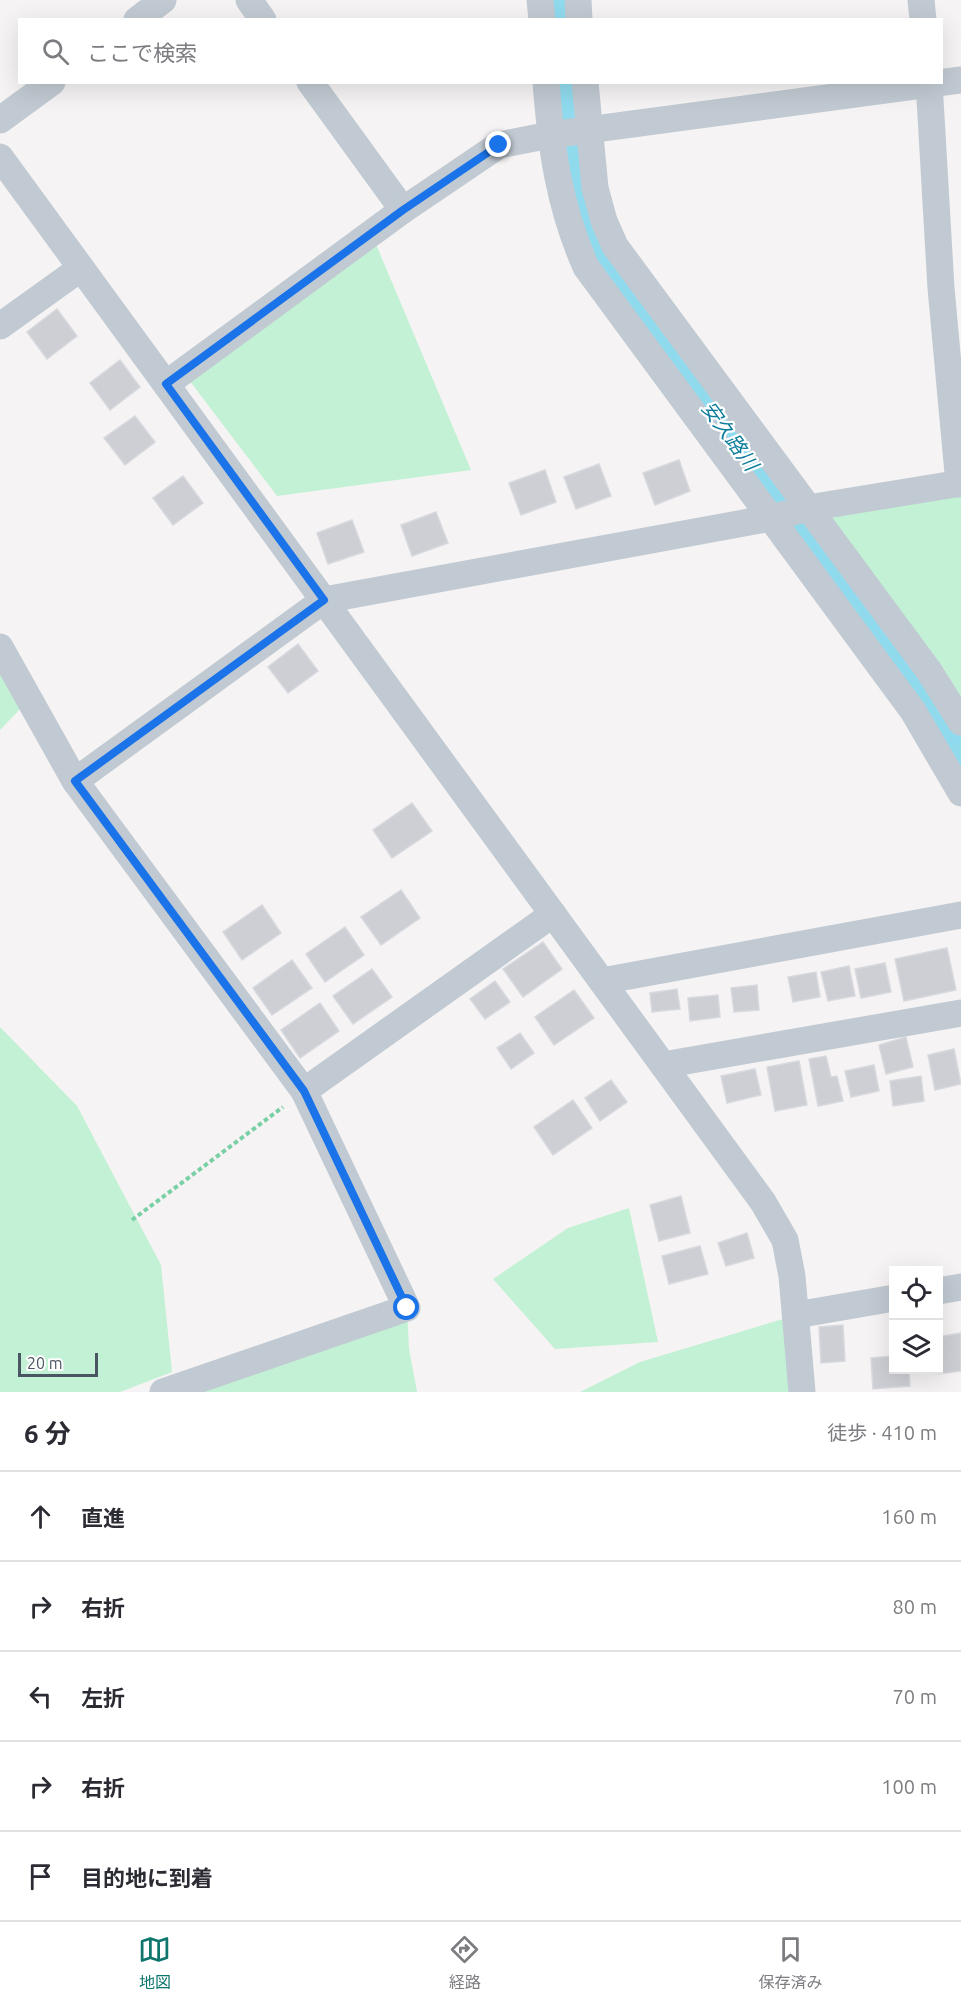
<!DOCTYPE html>
<html lang="ja">
<meta charset="utf-8">
<style>
body{margin:0;font-family:Ubuntu,"Noto Sans JP",sans-serif;background:#f2f2f3;color:#2b2b33}
.controls{position:absolute;right:18px;bottom:18px;display:grid;overflow:hidden;border-radius:0px;box-shadow:0 6px 24px #0002}
.controls button{width:54px;height:54px;display:grid;place-items:center;padding:0;border:0;border-bottom:2px solid #e1e1e2;background:#fff;color:#2b2b33;font:30px sans-serif}
.scale{position:absolute;left:18px;bottom:15px;width:80px;box-sizing:border-box;padding-left:6px;border:3px solid #4a5661;border-top:0;font-size:16px;line-height:21px;white-space:nowrap;color:#4a5661;-webkit-text-stroke:4px #fff;paint-order:stroke}
.stop{position:absolute;width:18px;height:18px;margin:-14px;border:4px solid #1a73e8;border-radius:50%;background:#fff}
.stop.end{background:#1a73e8;border-color:#fff;box-shadow:0 2px 6px #0008}
.list{margin:0;padding:0;list-style:none}
h2{display:flex;justify-content:space-between;align-items:center;height:78px;margin:0;padding:0 24px;font-size:26px}
h2 small{font-size:20px;font-weight:400;color:#7c7c81}
.list li{display:grid;grid-template-columns:39px 1fr auto;gap:18px;align-items:center;box-sizing:border-box;height:90px;padding:0 24px;border-top:2px solid #e1e1e2}
.list b{display:block;font-size:22px;white-space:nowrap}
.list em{font-size:20px;font-style:normal;color:#7c7c81}
.icon{flex:none;width:33px;height:33px;fill:none;stroke:currentColor;stroke-width:2;stroke-linecap:round;stroke-linejoin:round}
.map{position:relative;flex:none;width:961px;height:1392px;overflow:hidden}
.search{position:absolute;background:#fff;box-shadow:0 6px 24px #0002;left:18px;right:18px;top:18px;height:66px;display:flex;align-items:center;gap:15px;box-sizing:border-box;padding:0 21px;border-radius:0px;color:#7c7c81;font-size:22px}
.sheet{height:528px;background:#fff}
nav{display:flex;justify-content:space-around;align-items:center;box-sizing:border-box;height:84px;border-top:2px solid #e1e1e2;background:#fff;font-size:16px;color:#7c7c81}
nav a{display:grid;justify-items:center;gap:3px}
nav .on{color:#0f766e}
.map>svg:first-child{display:block}
.green{fill:#c3f1d5}
.lines{fill:none;stroke-linecap:round;stroke-linejoin:round}
.river{stroke:#90daee;stroke-width:48}
.building{fill:#cdcfd5;stroke:#d7d9de;stroke-width:1.5}
.path{stroke:#7ad0a6;stroke-width:4;stroke-dasharray:4.5 3;stroke-linecap:butt}
.minor{stroke:#c1cad2;stroke-width:27}
.route{stroke:#1a73e8;stroke-width:8}
.labels{text-anchor:middle;stroke-width:4.5;stroke-linejoin:round;paint-order:stroke}
.water-label{font-size:20px;font-style:italic;fill:#0c7c9b;stroke:#fff}
</style>
<div class="map">
<svg width="961" height="1392" viewBox="0 0 961 1392">
<rect width="100%" height="100%" fill="#f5f3f3"/>
<g class="green">
<path d="M375,242L471,470L277,496L189,380Z"/>
<path d="M961,485V747L817,519Z"/>
<path d="M0,671L21,708L0,730Z"/>
<path d="M0,1027L77,1106L161,1265L172,1372L120,1392H0Z"/>
<path d="M629,1208L658,1342L555,1349L493,1279L568,1228Z"/>
<path d="M407,1308L409,1349L417,1392H163Z"/>
<path d="M796,1315L808,1392H580L640,1362Z"/>
</g>
<g class="lines">
<g class="river">
<path d="M558,0L560,20"/>
<path d="M566,82L574,181L582,224L600,257L944,731L961,763"/>
</g>
</g>
<g class="building">
<path d="M57,309L77,336L47,359L27,332Z"/>
<path d="M120,360L140,387L110,410L90,383Z"/>
<path d="M135,416L155,442L125,465L104,438Z"/>
<path d="M679,460L690,491L655,505L643,473Z"/>
<path d="M599,464L611,496L576,509L564,477Z"/>
<path d="M545,470L556,502L521,515L509,483Z"/>
<path d="M183,476L203,503L173,525L153,498Z"/>
<path d="M436,512L448,543L412,556L401,525Z"/>
<path d="M352,520L364,552L328,564L317,533Z"/>
<path d="M298,644L318,671L288,693L268,667Z"/>
<path d="M412,803L432,831L392,858L373,830Z"/>
<path d="M401,890L420,918L381,945L361,917Z"/>
<path d="M262,905L281,933L242,960L223,932Z"/>
<path d="M345,927L364,955L325,982L306,954Z"/>
<path d="M543,942L562,969L523,997L503,969Z"/>
<path d="M947,948L956,990L904,1001L895,959Z"/>
<path d="M292,960L312,988L272,1015L253,988Z"/>
<path d="M885,963L891,992L861,998L855,969Z"/>
<path d="M849,966L855,996L828,1001L821,972Z"/>
<path d="M372,969L392,997L353,1024L333,996Z"/>
<path d="M816,972L820,997L793,1002L788,977Z"/>
<path d="M495,981L510,1002L485,1019L470,999Z"/>
<path d="M757,985L759,1010L734,1012L731,988Z"/>
<path d="M677,989L680,1009L652,1012L650,993Z"/>
<path d="M574,990L594,1018L554,1045L535,1017Z"/>
<path d="M718,995L720,1017L690,1021L688,998Z"/>
<path d="M320,1003L339,1031L300,1058L281,1030Z"/>
<path d="M520,1033L534,1053L511,1069L497,1048Z"/>
<path d="M906,1037L913,1067L886,1074L879,1045Z"/>
<path d="M954,1049L961,1084L935,1090L928,1055Z"/>
<path d="M826,1056L831,1077L837,1076L843,1101L818,1106L809,1059Z"/>
<path d="M799,1061L807,1105L775,1111L767,1067Z"/>
<path d="M874,1065L879,1091L851,1097L845,1071Z"/>
<path d="M755,1069L761,1095L727,1103L721,1076Z"/>
<path d="M921,1076L924,1101L893,1106L890,1081Z"/>
<path d="M611,1080L627,1102L600,1121L585,1098Z"/>
<path d="M573,1100L592,1128L553,1155L534,1127Z"/>
<path d="M681,1196L690,1233L659,1241L650,1205Z"/>
<path d="M747,1233L754,1258L726,1266L718,1243Z"/>
<path d="M700,1246L708,1274L669,1284L662,1256Z"/>
<path d="M843,1325L845,1361L821,1363L819,1327Z"/>
<path d="M961,1333V1371L938,1374V1337Z"/>
<path d="M894,1356V1370H909L910,1386L873,1389L871,1358Z"/>
</g>
<g class="lines">
<path class="path" d="M132,1220L283,1107"/>
<g class="minor">
<path d="M249,0L263,20"/>
<path d="M540,0L542,20"/>
<path d="M578,0L579,20"/>
<path d="M921,0L923,20"/>
<path d="M137,20L163,0"/>
<path d="M310,82L403,210"/>
<path d="M546,82C551,148 559,206 586,267L913,711L961,793"/>
<path d="M585,82L595,188L604,221L615,246L929,671L961,722"/>
<path d="M929,82L941,288L959,484"/>
<path d="M0,120L52,82"/>
<path d="M0,157L763,1202L785,1240L792,1276L802,1392"/>
<path d="M0,326L81,268"/>
<path d="M166,384L403,210L499,145L550,135L961,80"/>
<path d="M0,647L75,781L304,1091"/>
<path d="M75,781L324,600L771,518L808,508L961,483"/>
<path d="M602,981L961,915"/>
<path d="M663,1065L961,1013"/>
<path d="M938,1291L961,1287"/>
<path d="M796,1315L894,1298"/>
<path d="M163,1392L407,1308L304,1091L553,914"/>
</g>
</g>
<g class="lines">
<path class="route" d="M407,1308L304,1091L75,781L324,600L166,384L403,210L499,145"/>
</g>
<g class="labels">
<g class="water-label">
<text transform="translate(730 436) rotate(54)" y="7">安久路川</text>
</g>
</g>
</svg>
<div class="controls">
<button><svg class="icon" aria-label="locate" viewBox="0 0 24 24"><circle cx="12" cy="12" r="6"/><path d="M12 2v4M12 18v4M2 12h4M18 12h4"/></svg></button>
<button><svg class="icon" aria-label="layers" viewBox="0 0 24 24"><path d="M12 4l9 5-9 5-9-5zM3 14l9 5 9-5"/></svg></button>
</div>
<div class="scale">20 m</div>
<div class="stop" style="left:407px;top:1308px"></div>
<div class="stop end" style="left:499px;top:145px"></div>
<div class="search"><svg class="icon" aria-label="search" viewBox="0 0 24 24"><circle cx="10" cy="10" r="6"/><path d="M15 15l6 6"/></svg>ここで検索</div>
</div>
<section class="sheet">
<h2>6 分<small>徒歩 · 410 m</small></h2>
<ul class="list">
<li><svg class="icon" aria-label="ahead" viewBox="0 0 24 24"><path d="M12 20V5M6 11l6-6 6 6"/></svg><div><b>直進</b></div><em>160 m</em></li>
<li><svg class="icon" aria-label="right" viewBox="0 0 24 24"><path d="M7 20v-9h11M14 6l5 5-5 5"/></svg><div><b>右折</b></div><em>80 m</em></li>
<li><svg class="icon" aria-label="left" viewBox="0 0 24 24"><path d="M17 20v-9H6M10 6l-5 5 5 5"/></svg><div><b>左折</b></div><em>70 m</em></li>
<li><svg class="icon" aria-label="right" viewBox="0 0 24 24"><path d="M7 20v-9h11M14 6l5 5-5 5"/></svg><div><b>右折</b></div><em>100 m</em></li>
<li><svg class="icon" aria-label="arrive" viewBox="0 0 24 24"><path d="M6 21V4h12l-3 4 3 4H6"/></svg><div><b>目的地に到着</b></div></li>
</ul>
</section>
<nav>
<a class="on"><svg class="icon" aria-label="map" viewBox="0 0 24 24"><path d="M3 6l6-2 6 2 6-2v14l-6 2-6-2-6 2zM9 4v14M15 6v14"/></svg>地図</a>
<a><svg class="icon" aria-label="directions" viewBox="0 0 24 24"><path d="M12 3l9 9-9 9-9-9zM9 14v-3h6M13 9l2 2-2 2"/></svg>経路</a>
<a><svg class="icon" aria-label="saved" viewBox="0 0 24 24"><path d="M7 4h10v16l-5-4-5 4z"/></svg>保存済み</a>
</nav>
